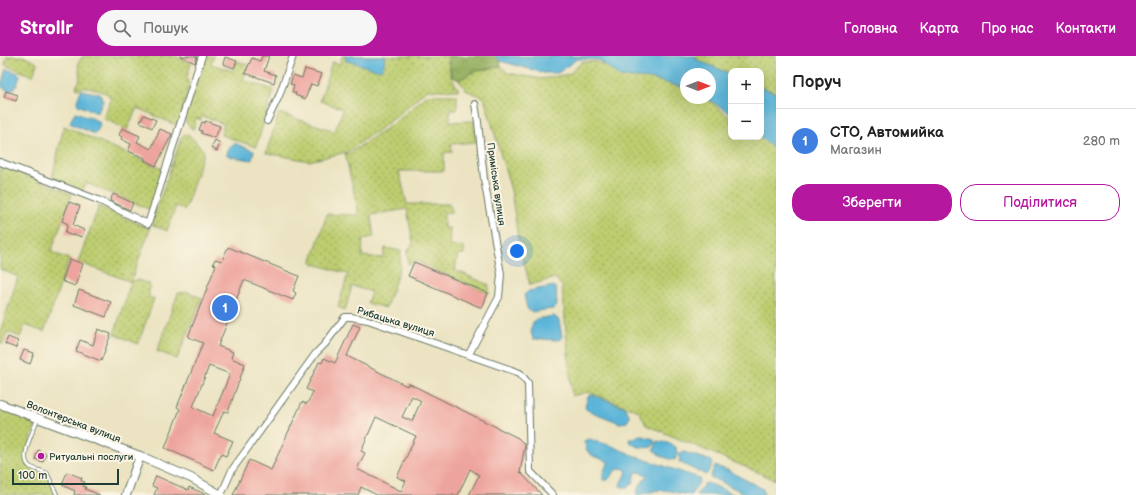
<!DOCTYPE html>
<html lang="uk">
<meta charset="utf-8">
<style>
body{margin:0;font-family:"Balsamiq Sans",sans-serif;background:#f6f6f6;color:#222}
.controls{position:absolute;right:12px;top:12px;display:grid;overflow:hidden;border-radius:8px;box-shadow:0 4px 16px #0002}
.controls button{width:36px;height:36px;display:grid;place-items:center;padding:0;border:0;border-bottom:1px solid #e0e0e0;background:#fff;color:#222;font:20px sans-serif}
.compass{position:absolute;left:680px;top:12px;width:36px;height:36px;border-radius:50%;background:#fff;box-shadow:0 4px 16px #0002;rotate:90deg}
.scale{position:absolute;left:12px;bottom:10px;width:107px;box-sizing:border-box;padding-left:4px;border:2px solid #1f3d34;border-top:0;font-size:11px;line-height:14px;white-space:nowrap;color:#1f3d34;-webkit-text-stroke:3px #fcf5e5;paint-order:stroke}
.you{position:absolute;left:517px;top:195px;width:14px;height:14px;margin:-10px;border:3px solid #fff;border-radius:50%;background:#1a73e8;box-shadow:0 0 0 6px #1a73e833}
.badge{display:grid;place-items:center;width:26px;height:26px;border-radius:50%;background:#b5179e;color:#fff;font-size:13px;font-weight:700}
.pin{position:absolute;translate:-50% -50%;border:2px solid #fff;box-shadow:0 1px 4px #0006}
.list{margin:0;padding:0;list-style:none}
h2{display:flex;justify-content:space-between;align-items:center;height:52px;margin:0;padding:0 16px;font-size:17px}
h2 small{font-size:13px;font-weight:400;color:#767676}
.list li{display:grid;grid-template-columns:26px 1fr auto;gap:12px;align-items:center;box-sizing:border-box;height:64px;padding:0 16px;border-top:1px solid #e0e0e0}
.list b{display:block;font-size:15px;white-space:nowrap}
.list p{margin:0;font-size:13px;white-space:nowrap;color:#767676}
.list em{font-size:13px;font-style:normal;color:#767676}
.actions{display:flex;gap:8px;padding:12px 16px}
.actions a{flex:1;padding:9px 0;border:1px solid #b5179e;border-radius:16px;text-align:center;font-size:14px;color:#b5179e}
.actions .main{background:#b5179e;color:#fff}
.icon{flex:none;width:22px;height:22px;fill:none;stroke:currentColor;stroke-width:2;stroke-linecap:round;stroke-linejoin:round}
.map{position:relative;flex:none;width:776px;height:439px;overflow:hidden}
header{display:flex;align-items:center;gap:24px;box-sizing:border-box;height:56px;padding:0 20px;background:#b5179e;color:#fff}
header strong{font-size:19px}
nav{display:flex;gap:22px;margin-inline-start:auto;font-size:14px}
.search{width:280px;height:36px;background:#f6f6f6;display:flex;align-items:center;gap:10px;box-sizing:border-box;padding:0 14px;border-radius:22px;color:#767676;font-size:15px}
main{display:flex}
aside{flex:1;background:#fff}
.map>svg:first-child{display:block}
.grass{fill:url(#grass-dots);stroke:#6e8552}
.forest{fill:url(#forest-crowns);stroke:#5a764b}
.water{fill:#5bb5d9;stroke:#3d7986}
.building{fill:#eea49e;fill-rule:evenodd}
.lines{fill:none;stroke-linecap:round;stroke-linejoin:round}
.service-casing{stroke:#667765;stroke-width:4.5}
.minor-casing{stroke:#667765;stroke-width:8}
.tertiary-casing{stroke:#667765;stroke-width:10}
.service{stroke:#fff;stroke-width:3}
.minor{stroke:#fff;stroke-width:6}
.tertiary{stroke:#fff;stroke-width:8}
.poi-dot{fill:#b5179e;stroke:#fcf5e5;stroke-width:1.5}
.labels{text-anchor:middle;stroke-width:4;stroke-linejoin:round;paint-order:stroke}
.street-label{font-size:10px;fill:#1f3d34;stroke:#fcf5e5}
.poi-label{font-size:10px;fill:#1f3d34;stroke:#fcf5e5;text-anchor:start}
</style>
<header>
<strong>Strollr</strong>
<div class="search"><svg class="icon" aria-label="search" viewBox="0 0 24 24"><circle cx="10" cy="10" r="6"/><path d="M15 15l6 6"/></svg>Пошук</div>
<nav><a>Головна</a><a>Карта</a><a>Про нас</a><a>Контакти</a></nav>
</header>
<main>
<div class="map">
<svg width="776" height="439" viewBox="0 0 776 439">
<defs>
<pattern id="grass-dots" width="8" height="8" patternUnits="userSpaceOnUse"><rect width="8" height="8" fill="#bdcd70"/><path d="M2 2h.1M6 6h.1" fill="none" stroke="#99a85d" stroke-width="1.8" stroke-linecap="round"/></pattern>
<pattern id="forest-crowns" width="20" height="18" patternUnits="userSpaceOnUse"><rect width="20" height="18" fill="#96b062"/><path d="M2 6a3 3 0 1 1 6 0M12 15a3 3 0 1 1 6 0" fill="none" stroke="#7a9052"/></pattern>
</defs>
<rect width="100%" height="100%" fill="#fcf5e5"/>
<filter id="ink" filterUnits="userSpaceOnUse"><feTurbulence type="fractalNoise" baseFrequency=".025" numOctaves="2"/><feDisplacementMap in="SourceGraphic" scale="8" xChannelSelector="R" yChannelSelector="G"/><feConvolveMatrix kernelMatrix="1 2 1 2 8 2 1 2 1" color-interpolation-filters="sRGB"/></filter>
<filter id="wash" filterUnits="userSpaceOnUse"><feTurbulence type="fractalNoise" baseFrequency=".012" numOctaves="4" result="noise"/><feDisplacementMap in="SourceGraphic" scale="16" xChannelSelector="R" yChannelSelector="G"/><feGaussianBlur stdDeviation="0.9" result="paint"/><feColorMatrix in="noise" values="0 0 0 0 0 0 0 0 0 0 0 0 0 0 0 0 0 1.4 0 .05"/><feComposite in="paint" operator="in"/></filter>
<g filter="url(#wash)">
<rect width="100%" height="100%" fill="#ebe3c1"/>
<g class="grass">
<path d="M7,0H23L37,7L33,20L5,9Z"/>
<path d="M83,0H175L191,7L187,21L189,30L178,70L137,52L127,74L103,62L111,44L108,38C98,34 88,29 77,33L76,30L80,24L78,7Z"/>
<path d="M204,0H214L211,8L233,15L237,5L248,9L243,24L274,34L256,91L221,79L224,68L202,60L201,64L196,62L193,74L187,68L185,63Z"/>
<path d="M342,0H447L451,21L459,34H426L396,61L347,96L309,105L266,97L279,57L335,75L343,53L320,45L332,6L340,8Z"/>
<path d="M695,0H776V37L761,31V15H731V18L697,4Z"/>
<path d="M582,6H597L615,13L639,18L686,32V42H706L731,62V81H761L776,90V424L646,369L639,355L588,336L572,340L562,230L555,222L530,229L519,189L511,134L484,41L467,35L459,24L473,16L501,10L508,17L541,23L569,18Z"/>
<path d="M427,39H457V54H450V66L474,65L476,86L451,88L452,96L444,97V115H399L407,148H449L453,156L444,157V172H450L449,190L464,191V198H458L455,214L489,229V238L416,205L408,208L407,196L413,187L407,153L371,159L374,181L363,183L362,200L383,202L385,192L401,195L400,211L386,252L367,247L371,236L352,230L345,254L338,251L348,218L311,207L327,158L359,159L345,97L348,98L396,66Z"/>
<path d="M64,70L165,114L151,154L86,127L82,137L54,126L52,122Z"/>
<path d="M185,78L191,81L204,95L185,154L176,150L167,175L153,169L152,166L182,80Z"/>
<path d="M0,109L72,138L51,196L69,203L44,276L25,269L20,281L7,276L3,288L0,287V276L18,221L0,213Z"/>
<path d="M99,150L150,173L131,225L138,224L149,228V241L154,243L138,288L114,278L131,226L78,206Z"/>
<path d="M188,236L202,242L177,303L157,295L178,237Z"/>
<path d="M0,348L38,362L25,402L29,409L47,417L57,439H0Z"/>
</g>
<path class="forest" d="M448,0H495L500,5L501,10L473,16L459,24L452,21Z"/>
<g class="water">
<path d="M345,0H385C384,17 380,15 367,11C360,8 353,6 346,5Z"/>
<path d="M495,0H695L697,4L731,18V58L707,42H710V18H686V32L651,23L620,21L599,4L577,3L558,17H544L500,5Z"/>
<path d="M6,13L18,17L20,19C18,27 17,33 9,35L3,32L1,29Z"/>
<path d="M761,31L776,37V94L760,81H761Z"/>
<path d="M81,34L101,38L103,45L98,56H95L78,49L77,45Z"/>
<path d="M75,56L80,57L85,61L88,60L99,66L100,70L95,78L71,68L70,66Z"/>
<path d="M234,87L254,95L252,104L232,101L227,99L228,93Z"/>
<path d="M554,230L556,232L557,249L553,253L530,256L527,252L524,239L529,235Z"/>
<path d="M554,260L559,264L562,281L560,284L533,283C530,274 530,270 536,263Z"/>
<path d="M592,339L625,351L630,360L627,366L620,367L587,354L585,351L588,340Z"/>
<path d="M638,380H642L654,383L655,387L652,391C644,393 634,391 629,385V383H635Z"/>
<path d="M589,383L612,390L635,400L699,422L700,425L691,439C681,439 672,434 662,434C652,434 645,439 636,439L638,433L647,419L640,416L635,417L633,426L629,431H621L620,429L622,424L627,417L625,413C616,410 613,418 608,424H603C602,417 605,412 609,406L593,400L587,395L584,385Z"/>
<path d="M657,385L668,387L676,391L677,399L675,404C667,403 659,400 654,394L656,389Z"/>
<path d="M684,396L712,405L713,408L706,419C697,415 688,411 679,406L680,401L679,397Z"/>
<path d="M715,410L727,414L763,433L764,439H740L742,438V436L710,421Z"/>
<path d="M705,427C716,428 726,437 737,439H696Z"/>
</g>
<g id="blocks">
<g class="building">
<path d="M180,0H197L195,7Z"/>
<path d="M262,0H269L264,15L276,19L274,27L245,17L252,2L260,5Z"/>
<path d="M225,1L237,5L234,12L223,8Z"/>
<path d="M305,13L322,18L317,30L311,28L305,43L295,39L296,37L292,36L294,29L290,28L293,19L302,22Z"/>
<path d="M6,35L18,39L16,45L4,41Z"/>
<path d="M144,59L156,64L152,72L140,66Z"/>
<path d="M205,65L220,70L215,82L201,77L202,75L199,74L202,66L205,67Z"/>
<path d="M122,72L140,80L137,86L151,93L160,73L172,78L156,110L144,104L145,102L128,95L131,88L121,83L122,81L119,79Z"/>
<path d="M215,84L220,87L217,95L211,92Z"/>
<path d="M113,138L133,147L130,154L110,145Z"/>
<path d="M69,146L80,150L73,169L84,174L82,181L73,178V180L65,177L68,168L62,165Z"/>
<path d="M228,191L299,220L293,235L296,237L293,244L244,224L218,290L233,296L231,302L245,308L228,356L224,355L214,377L233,385L226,400L221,398L214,414L165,392L180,353L177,351L203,287L188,281L216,209L213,208L215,203L222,205ZM209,310L230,318L213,360L193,351Z"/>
<path d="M70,203L83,208L75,230L62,225Z"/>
<path d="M414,206L488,237L482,252L408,220Z"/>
<path d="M79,234L111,246L106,261L74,249Z"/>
<path d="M353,268L360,271L347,300L407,330L408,327L518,382L525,389L520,416L542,439H469L479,419L470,413L458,439H377L361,431L358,439H233L249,404L271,414L302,346L307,348L313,336L306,333L319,306L322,307L324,302L335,307ZM412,340L421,345L412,365L402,361ZM376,361L416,380L397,421L406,425L401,435L357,413L365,397L361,395Z"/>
<path d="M98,273L111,278L101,305L76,295L80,284L93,289Z"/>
<path d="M8,281L18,285L16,292L5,288Z"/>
<path d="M24,294L34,297L30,308L20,304Z"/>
<path d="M38,394L46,398L43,406L35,403Z"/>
<path d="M67,416L82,422L81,425L85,426L83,430L86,431L85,433L100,439H74L75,435L62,429Z"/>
<path d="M156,420L188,434L189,431L207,439H154L157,432L152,430Z"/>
</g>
</g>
</g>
<g filter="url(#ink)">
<use href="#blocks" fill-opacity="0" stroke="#667765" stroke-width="1"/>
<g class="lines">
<g class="service-casing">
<path id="service" d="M37,364C34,374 19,401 29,410C33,413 42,415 47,417L57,439"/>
</g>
<g class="minor-casing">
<g id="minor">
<path d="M267,65L279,40L293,0"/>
<path d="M0,106L98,144L148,168L202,0"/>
<path d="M469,298L499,241L501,218L484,123L478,66L475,48"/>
<path d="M221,439L232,414L316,297L325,288L345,261H351L368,264L520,317L528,327L530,415L553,439"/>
</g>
</g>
<g class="tertiary-casing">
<g id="tertiary">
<path d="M0,348L140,400L191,422L221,439"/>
<path d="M126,439L140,400"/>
</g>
</g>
<use href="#service" class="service"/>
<use href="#minor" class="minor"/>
<use href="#tertiary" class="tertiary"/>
</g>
</g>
<circle class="poi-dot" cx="41" cy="400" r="4"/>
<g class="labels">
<g class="street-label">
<text transform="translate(497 128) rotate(82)" y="4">Приміська вулиця</text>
<text transform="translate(396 265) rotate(17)" y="4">Рибацька вулиця</text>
<text transform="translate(74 365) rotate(21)" y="4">Волонтерська вулиця</text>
</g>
<g class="poi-label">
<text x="49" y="404">Ритуальні послуги</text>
</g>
</g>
</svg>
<div class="controls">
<button>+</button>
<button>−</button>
</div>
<svg class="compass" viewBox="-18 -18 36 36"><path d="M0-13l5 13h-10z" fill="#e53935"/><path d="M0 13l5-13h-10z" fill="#767676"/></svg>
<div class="scale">100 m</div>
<div class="you"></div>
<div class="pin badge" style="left:225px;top:252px;background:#3f7fe0">1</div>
</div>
<aside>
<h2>Поруч<small></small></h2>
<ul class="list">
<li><span class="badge" style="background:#3f7fe0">1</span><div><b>СТО, Автомийка</b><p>Магазин</p></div><em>280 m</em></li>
</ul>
<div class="actions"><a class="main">Зберегти</a><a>Поділитися</a></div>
</aside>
</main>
